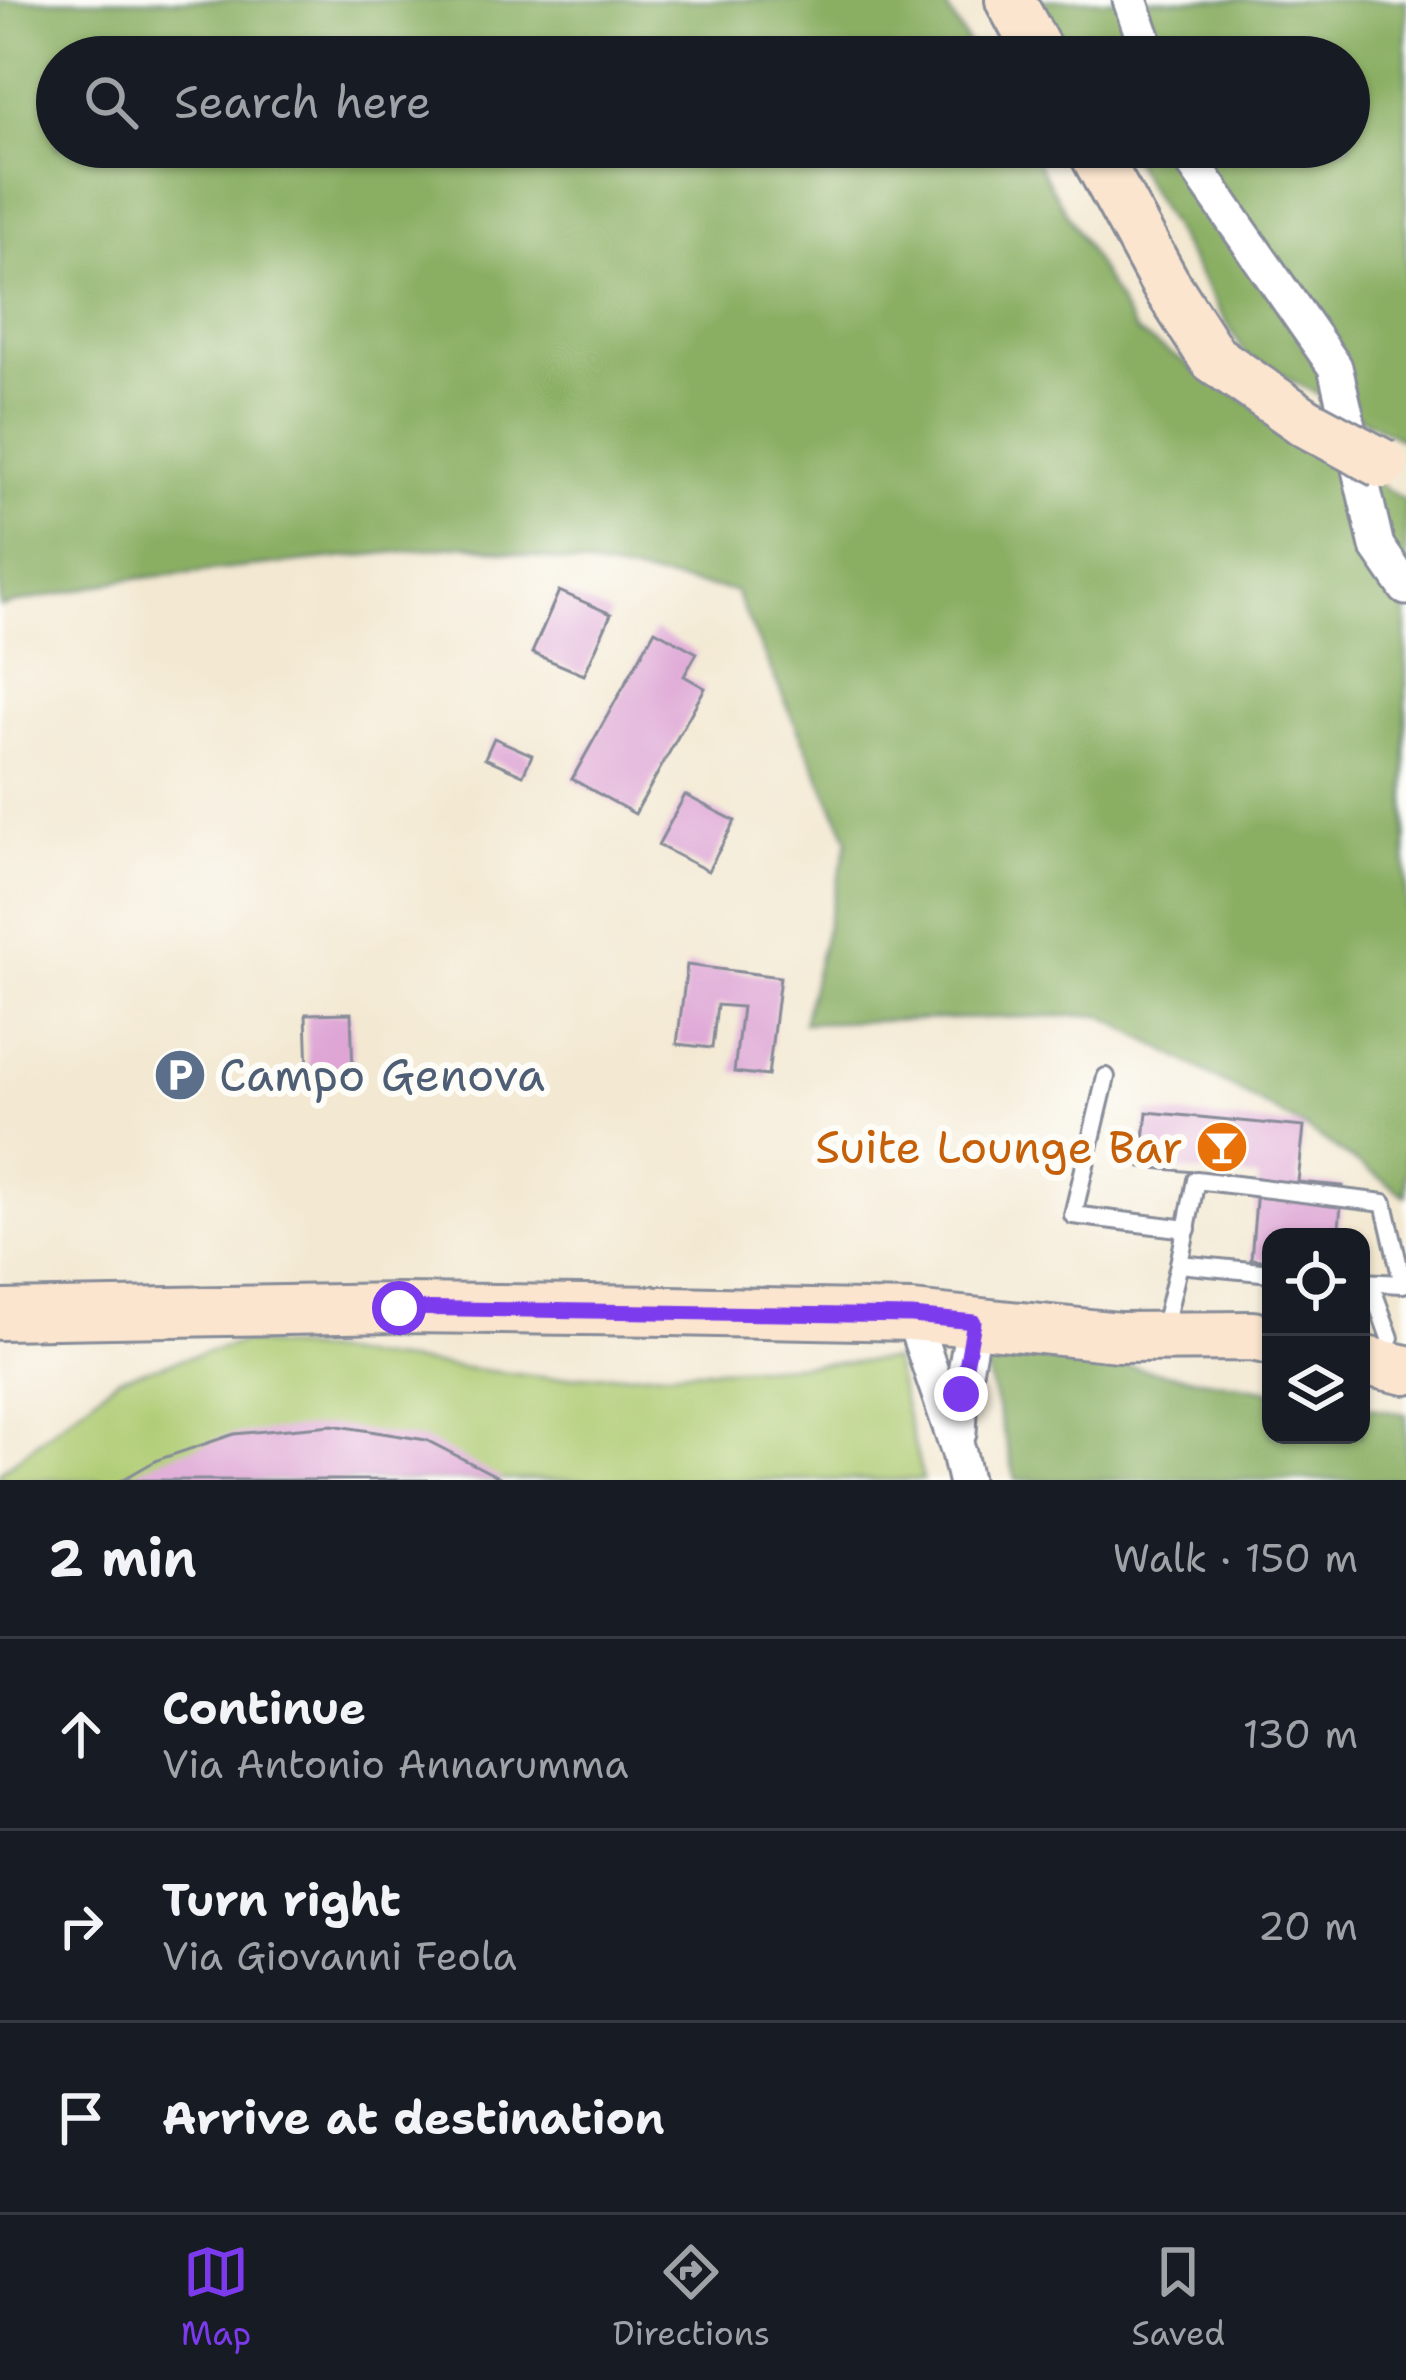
<!DOCTYPE html>
<meta charset="utf-8">
<style>
body{margin:0;font-family:"Shantell Sans",sans-serif;background:#242831;color:#f1f3f6}
.controls{position:absolute;right:36px;bottom:36px;display:grid;overflow:hidden;border-radius:24px;box-shadow:0 3px 9px #0004}
.controls button{width:108px;height:108px;display:grid;place-items:center;padding:0;border:0;border-bottom:3px solid #363941;background:#171b24;color:#f1f3f6;font:60px sans-serif}
.stop{position:absolute;width:36px;height:36px;margin:-27px;border:9px solid #7c3aed;border-radius:50%;background:#fff}
.stop.end{background:#7c3aed;border-color:#fff;box-shadow:0 3px 12px #0008}
.list{margin:0;padding:0;list-style:none}
h2{display:flex;justify-content:space-between;align-items:center;height:156px;margin:0;padding:0 48px;font-size:51px}
h2 small{font-size:39px;font-weight:400;color:#9ea1a6}
.list li{display:grid;grid-template-columns:78px 1fr auto;gap:36px;align-items:center;box-sizing:border-box;height:192px;padding:0 48px;border-top:3px solid #363941}
.list b{display:block;font-size:45px;white-space:nowrap}
.list p{margin:0;font-size:39px;white-space:nowrap;color:#9ea1a6}
.list em{font-size:39px;font-style:normal;color:#9ea1a6}
.icon{flex:none;width:66px;height:66px;fill:none;stroke:currentColor;stroke-width:2;stroke-linecap:round;stroke-linejoin:round}
.map{position:relative;flex:none;width:1406px;height:1480px;overflow:hidden}
.search{position:absolute;background:#171b24;box-shadow:0 3px 9px #0004;left:36px;right:36px;top:36px;height:132px;display:flex;align-items:center;gap:30px;box-sizing:border-box;padding:0 42px;border-radius:66px;color:#9ea1a6;font-size:45px}
.sheet{height:732px;background:#171b24}
nav{display:flex;justify-content:space-around;align-items:center;box-sizing:border-box;height:168px;border-top:3px solid #363941;background:#171b24;font-size:33px;color:#9ea1a6}
nav a{display:grid;justify-items:center;gap:6px}
nav .on{color:#7c3aed}
.map>svg:first-child{display:block}
.green{fill:#aecb72;stroke:#647d68;stroke-width:3}
.forest{fill:#8aaf64;stroke:#526f61;stroke-width:3}
.building{fill:#dea5d5}
.lines{fill:none;stroke-linecap:round;stroke-linejoin:round}
.lane-casing{stroke:#878c98;stroke-width:22}
.street-casing{stroke:#878c98;stroke-width:39}
.secondary-casing{stroke:#878c98;stroke-width:54}
.lane{stroke:#fff;stroke-width:16}
.street{stroke:#fff;stroke-width:33}
.secondary{stroke:#fbe5cf;stroke-width:48}
.secondary-bridge-casing{stroke:#878c98;stroke-width:54;stroke-linecap:butt}
.secondary-bridge{stroke:#fbe5cf;stroke-width:48}
.route{stroke:#7c3aed;stroke-width:15}
.labels{text-anchor:middle;stroke-width:12;stroke-linejoin:round;paint-order:stroke}
.service-label{font-size:45px;fill:#4e5e75;stroke:#fdfcf7;text-anchor:start}
.food-label{font-size:45px;fill:#c56008;stroke:#fdfcf7;text-anchor:end}
</style>
<div class="map">
<svg width="1406" height="1480" viewBox="0 0 1406 1480">
<rect width="100%" height="100%" fill="#fdfcf7"/>
<filter id="ink" filterUnits="userSpaceOnUse"><feTurbulence type="fractalNoise" baseFrequency=".00833" numOctaves="2"/><feDisplacementMap in="SourceGraphic" scale="24" xChannelSelector="R" yChannelSelector="G"/><feConvolveMatrix kernelMatrix="1 2 1 2 8 2 1 2 1" color-interpolation-filters="sRGB"/></filter>
<filter id="wash" filterUnits="userSpaceOnUse"><feTurbulence type="fractalNoise" baseFrequency=".004" numOctaves="4" result="noise"/><feDisplacementMap in="SourceGraphic" scale="48" xChannelSelector="R" yChannelSelector="G"/><feGaussianBlur stdDeviation="2.7" result="paint"/><feColorMatrix in="noise" values="0 0 0 0 0 0 0 0 0 0 0 0 0 0 0 0 0 1.4 0 .05"/><feComposite in="paint" operator="in"/></filter>
<g filter="url(#wash)">
<rect width="100%" height="100%" fill="#f3e8d1"/>
<path class="green" d="M243,1342L550,1378L893,1360L923,1480H0V1472L119,1377Z"/>
<g class="forest">
<path d="M0,0H942L976,57H57V147H1028L1136,332L1406,501V1196L1304,1127L1101,1015L803,1023L848,839L735,591L466,545L122,580L0,607Z"/>
<path d="M1040,0H1406V442L1246,356L1125,147H1349V57H1073Z"/>
<path d="M979,1341L1271,1391V1435H1361V1406L1406,1414V1480H1016Z"/>
</g>
<g id="blocks">
<g class="building">
<path d="M559,591L611,614L584,675L532,653Z"/>
<path d="M655,630L697,653L684,676L705,688L635,814L572,779Z"/>
<path d="M494,738L532,755L523,775L485,758Z"/>
<path d="M685,795L735,821L708,871L658,845Z"/>
<path d="M687,965L780,977L768,1076L734,1072L742,1007L717,1005L712,1048L677,1044Z"/>
<path d="M351,1013L353,1072L308,1073L306,1014Z"/>
<path d="M1147,1112L1304,1127L1298,1182L1343,1186L1338,1237H1271V1261L1251,1259L1258,1178L1141,1167Z"/>
<path d="M332,1425L426,1440L504,1480H122L157,1460L234,1434Z"/>
</g>
</g>
</g>
<g filter="url(#ink)">
<use href="#blocks" fill-opacity="0" stroke="#878c98" stroke-width="3"/>
<g class="lines">
<g class="lane-casing">
<g id="lane">
<path d="M1106,1077L1073,1215L1187,1229"/>
<path d="M1271,1273L1179,1264L1196,1180L1384,1203L1403,1284L1361,1282"/>
<path d="M1370,1283L1390,1338"/>
<path d="M1162,1335L1179,1264"/>
</g>
</g>
<g class="street-casing">
<g id="street">
<path d="M1130,0L1150,57"/>
<path d="M1182,147L1335,367L1377,546L1406,588"/>
<path d="M912,1316L959,1453L965,1480"/>
<path d="M959,1433L961,1394L974,1321"/>
</g>
</g>
<g class="secondary-casing">
<g id="secondary">
<path d="M1010,0L1041,57"/>
<path d="M1091,147L1165,283L1213,358L1305,422"/>
<path d="M0,1315L399,1308L670,1311L912,1316L1119,1337L1252,1336L1271,1340"/>
<path d="M1361,1360L1406,1370"/>
</g>
</g>
<use href="#lane" class="lane"/>
<use href="#street" class="street"/>
<use href="#secondary" class="secondary"/>
<g class="secondary-bridge-casing">
<path id="secondary-bridge" d="M1305,422L1383,464"/>
</g>
<use href="#secondary-bridge" class="secondary-bridge"/>
</g>
</g>
<g class="lines" filter="url(#ink)">
<path class="route" d="M399,1308L912,1316L974,1322L961,1394"/>
</g>
<defs>
<g id="parking-disc" transform="scale(2.7)"><circle r="9.5" fill="#5c6f8a" stroke="#fdfcf7"/><path d="M-3.5-5.5H1a3.5 3.5 0 0 1 0 7H-1V5.5H-3.5ZM-1-3.4V-.6H.8a1.4 1.4 0 0 0 0-2.8Z" fill="#fff"/></g>
<g id="bar-disc" transform="scale(2.7)"><circle r="9.5" fill="#e8710a" stroke="#fdfcf7"/><path d="M-6-5H6L.8 .8V4.5H3.5V6h-7V4.5H-.8V.8Z" fill="#fff"/></g>
</defs>
<g fill-rule="evenodd">
<use href="#parking-disc" x="180" y="1075"/>
<use href="#bar-disc" x="1222" y="1147"/>
</g>
<g class="labels">
<g class="service-label">
<text x="219" y="1091">Campo Genova</text>
</g>
<g class="food-label">
<text x="1183" y="1163">Suite Lounge Bar</text>
</g>
</g>
</svg>
<div class="controls">
<button><svg class="icon" aria-label="locate" viewBox="0 0 24 24"><circle cx="12" cy="12" r="6"/><path d="M12 2v4M12 18v4M2 12h4M18 12h4"/></svg></button>
<button><svg class="icon" aria-label="layers" viewBox="0 0 24 24"><path d="M12 4l9 5-9 5-9-5zM3 14l9 5 9-5"/></svg></button>
</div>
<div class="stop" style="left:399px;top:1308px"></div>
<div class="stop end" style="left:961px;top:1394px"></div>
<div class="search"><svg class="icon" aria-label="search" viewBox="0 0 24 24"><circle cx="10" cy="10" r="6"/><path d="M15 15l6 6"/></svg>Search here</div>
</div>
<section class="sheet">
<h2>2 min<small>Walk · 150 m</small></h2>
<ul class="list">
<li><svg class="icon" aria-label="ahead" viewBox="0 0 24 24"><path d="M12 20V5M6 11l6-6 6 6"/></svg><div><b>Continue</b><p>Via Antonio Annarumma</p></div><em>130 m</em></li>
<li><svg class="icon" aria-label="right" viewBox="0 0 24 24"><path d="M7 20v-9h11M14 6l5 5-5 5"/></svg><div><b>Turn right</b><p>Via Giovanni Feola</p></div><em>20 m</em></li>
<li><svg class="icon" aria-label="arrive" viewBox="0 0 24 24"><path d="M6 21V4h12l-3 4 3 4H6"/></svg><div><b>Arrive at destination</b></div></li>
</ul>
</section>
<nav>
<a class="on"><svg class="icon" aria-label="map" viewBox="0 0 24 24"><path d="M3 6l6-2 6 2 6-2v14l-6 2-6-2-6 2zM9 4v14M15 6v14"/></svg>Map</a>
<a><svg class="icon" aria-label="directions" viewBox="0 0 24 24"><path d="M12 3l9 9-9 9-9-9zM9 14v-3h6M13 9l2 2-2 2"/></svg>Directions</a>
<a><svg class="icon" aria-label="saved" viewBox="0 0 24 24"><path d="M7 4h10v16l-5-4-5 4z"/></svg>Saved</a>
</nav>
